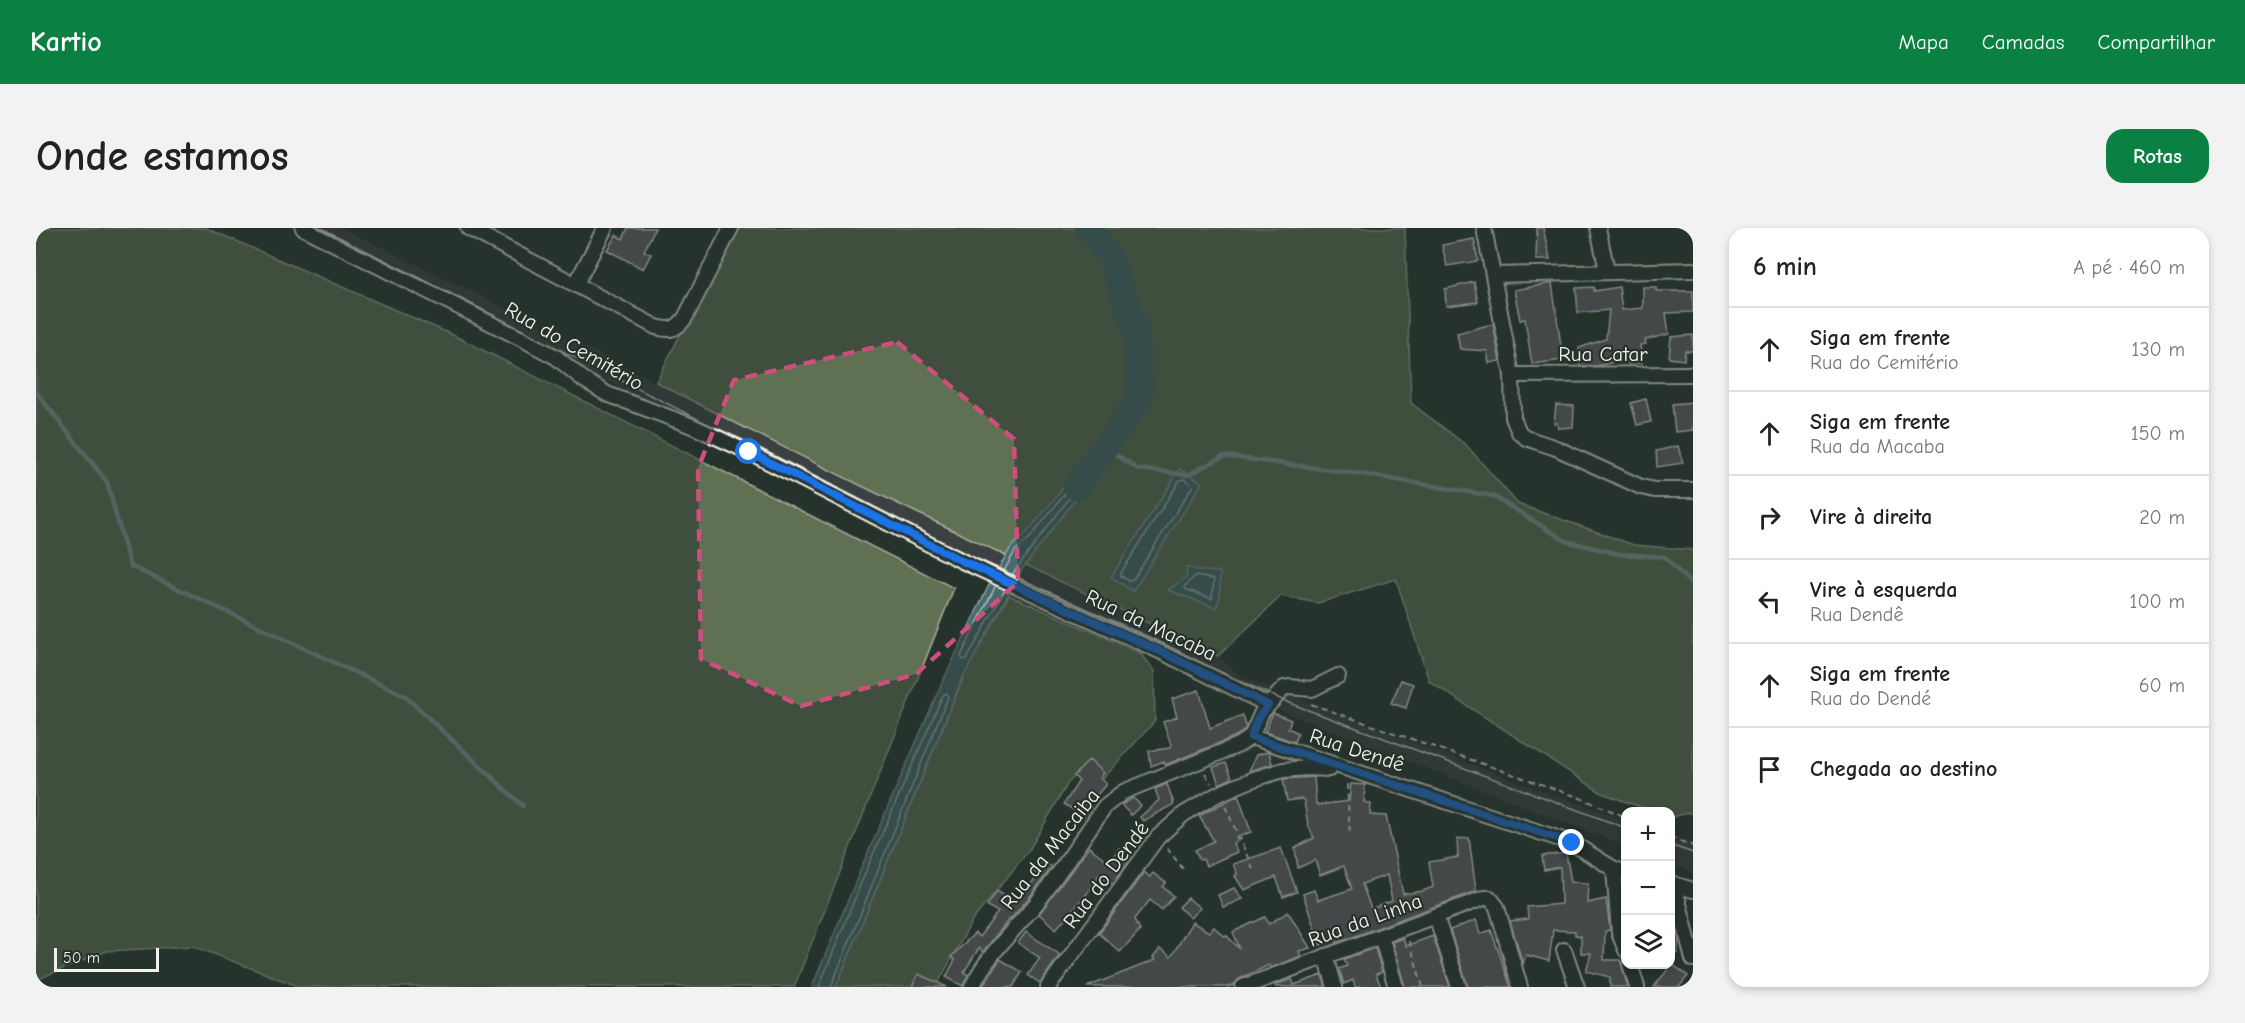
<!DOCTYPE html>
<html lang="pt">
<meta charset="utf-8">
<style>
body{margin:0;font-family:"Comic Neue",sans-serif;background:#f2f2f2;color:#222}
.controls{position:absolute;right:18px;bottom:18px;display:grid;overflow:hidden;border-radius:12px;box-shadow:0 3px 9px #0003}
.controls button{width:54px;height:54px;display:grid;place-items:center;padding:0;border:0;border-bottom:2px solid #e0e0e0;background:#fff;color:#222;font:30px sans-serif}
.scale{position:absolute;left:18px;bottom:15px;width:105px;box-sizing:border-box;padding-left:6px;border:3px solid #f4f1e8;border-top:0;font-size:16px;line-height:21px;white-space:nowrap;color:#f4f1e8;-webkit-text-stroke:4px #26332d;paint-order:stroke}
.stop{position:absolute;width:18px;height:18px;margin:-14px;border:4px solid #1a73e8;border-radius:50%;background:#fff}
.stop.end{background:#1a73e8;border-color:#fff;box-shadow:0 2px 6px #0008}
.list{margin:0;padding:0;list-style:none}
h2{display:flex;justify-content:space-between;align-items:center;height:78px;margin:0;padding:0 24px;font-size:26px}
h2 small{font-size:20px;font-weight:400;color:#767676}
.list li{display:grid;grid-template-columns:39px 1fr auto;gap:18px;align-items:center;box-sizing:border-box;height:84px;padding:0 24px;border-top:2px solid #e0e0e0}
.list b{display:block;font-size:22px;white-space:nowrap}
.list p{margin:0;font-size:20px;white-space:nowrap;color:#767676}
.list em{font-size:20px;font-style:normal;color:#767676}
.icon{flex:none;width:33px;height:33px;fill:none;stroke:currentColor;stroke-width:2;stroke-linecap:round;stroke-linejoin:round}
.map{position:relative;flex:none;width:1657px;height:759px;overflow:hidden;border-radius:18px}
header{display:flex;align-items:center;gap:36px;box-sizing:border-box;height:84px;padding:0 30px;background:#0b8043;color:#fff}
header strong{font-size:28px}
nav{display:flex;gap:33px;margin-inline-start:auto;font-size:21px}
.intro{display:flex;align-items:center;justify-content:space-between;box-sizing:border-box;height:144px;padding:0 36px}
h1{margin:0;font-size:42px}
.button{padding:15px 27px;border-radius:18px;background:#0b8043;color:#fff;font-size:21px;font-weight:700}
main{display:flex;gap:36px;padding:0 36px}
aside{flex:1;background:#fff;border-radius:18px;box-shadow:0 3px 9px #0003}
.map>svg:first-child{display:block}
.built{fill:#3a4140}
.green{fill:#5e7053;stroke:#a9b09e;stroke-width:1.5}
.water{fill:#476b6d;stroke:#8ca19e;stroke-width:1.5}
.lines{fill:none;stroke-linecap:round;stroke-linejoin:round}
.shore{stroke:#afbbb7;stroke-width:1.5}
.stream{stroke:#8ca19e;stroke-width:4.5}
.river{stroke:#476b6d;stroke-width:26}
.building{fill:#69626b;stroke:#f4f1e8;stroke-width:1.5;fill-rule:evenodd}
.minor-casing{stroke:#f4f1e8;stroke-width:18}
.path{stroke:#f4f1e8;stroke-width:2;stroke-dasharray:6 4.5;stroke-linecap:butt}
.minor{stroke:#26332d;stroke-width:14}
.tram{stroke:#f4f1e8;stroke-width:1.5}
.route{stroke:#1a73e8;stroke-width:8}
.marked{fill:none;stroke:#ce4e7e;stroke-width:4.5;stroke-dasharray:12 8;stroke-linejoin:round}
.labels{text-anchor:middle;stroke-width:4.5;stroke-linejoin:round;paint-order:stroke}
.street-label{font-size:21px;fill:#f4f1e8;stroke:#26332d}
</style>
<header>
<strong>Kartio</strong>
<nav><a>Mapa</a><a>Camadas</a><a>Compartilhar</a></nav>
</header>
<div class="intro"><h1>Onde estamos</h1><a class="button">Rotas</a></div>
<main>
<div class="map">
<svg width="1657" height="759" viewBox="0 0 1657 759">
<rect width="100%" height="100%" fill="#26332d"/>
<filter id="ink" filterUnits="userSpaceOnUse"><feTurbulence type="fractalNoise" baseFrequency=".0167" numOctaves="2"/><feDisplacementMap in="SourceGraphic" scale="12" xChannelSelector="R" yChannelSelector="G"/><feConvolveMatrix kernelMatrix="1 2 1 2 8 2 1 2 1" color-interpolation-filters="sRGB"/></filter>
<g filter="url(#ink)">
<g class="built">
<path d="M271,0H306L620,154L739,217L1182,428L1206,449L1501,561L1589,592V618L1241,481L682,206L554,145Z"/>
<path d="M1634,607L1657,614V644L1635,636Z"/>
</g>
<g class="green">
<path d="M0,0H170L417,107L918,360L758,759H259V757L157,718L71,723L0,752Z"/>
<path d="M699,0H1369L1375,175L1430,217L1482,276L1598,317L1657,322V584L1635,589L1634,584L1616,583L1566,565L1393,453L1360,351L1282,375L1245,368L1182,428C994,339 805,251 620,154Z"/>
<path d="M973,367L1104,425L1118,443L1119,493L1066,551L1054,533L1032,555L993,622L936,693L900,759H800L929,445Z"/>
</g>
<g class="water">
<path d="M1055,226L1064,239L985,343L926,451L800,759H776L827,636L906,455L953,357L975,319L989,307Z"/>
<path d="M1144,241L1166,255L1097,363L1075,349Z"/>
<path d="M1150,339L1165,343L1184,344V369L1180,380L1132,362L1151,349Z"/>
</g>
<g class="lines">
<g class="shore">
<path d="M1148,251L1155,256L1156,259L1097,352L1093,353L1085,348V345L1144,252Z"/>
<path d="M968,343L979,323L993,311L1032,262L1036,261L1037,265L976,347"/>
<path d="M1159,348L1178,351L1176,371L1149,361V358Z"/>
<path d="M960,357L925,428L927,432L931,431L969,362"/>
<path d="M783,759L832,638L907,467L911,465L912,469L795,759"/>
</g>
<g class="stream">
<path d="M0,164L71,254L94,338L369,468L487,578"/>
<path d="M1069,219L1102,241L1152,247L1188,228L1325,246L1457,268L1530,313L1583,326L1629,329L1657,358"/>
</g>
<path class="river" d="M1040,259L1105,169L1100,101L1075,32L1052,0"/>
</g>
<g class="building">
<path d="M592,0H619L608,23L615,26L607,41L571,22L580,7L587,11Z"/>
<path d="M1501,0H1507L1514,32H1500Z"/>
<path d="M1438,11L1442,33L1411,38L1406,17Z"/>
<path d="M1438,54L1442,74L1410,78L1409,61Z"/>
<path d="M1516,55L1527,132L1496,136L1489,91L1484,92L1478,62Z"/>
<path d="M1558,59V63L1583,59L1586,82L1607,80V59H1620V63H1657V84L1630,85L1633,106L1609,112L1610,116L1604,117L1606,135L1592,136V131L1560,138H1544L1543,120L1570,111L1573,82L1542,85L1540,60Z"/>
<path d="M1457,96L1464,133L1453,135L1451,123L1424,121L1421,105Z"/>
<path d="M1657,107V123H1649L1648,132L1633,130L1635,109Z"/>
<path d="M1610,171L1615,194L1601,197L1595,175Z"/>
<path d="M1657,174V202L1639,204L1636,176Z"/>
<path d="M1520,177L1538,178L1537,199L1522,200L1521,195H1518Z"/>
<path d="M1642,218L1647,235L1621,239L1620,223Z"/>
<path d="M1365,452L1377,456L1370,480L1355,475Z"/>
<path d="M1163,462L1174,500L1207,487L1210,499L1208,503L1198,509L1129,537L1128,533L1115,538L1113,523L1134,520L1135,517L1127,494L1141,489L1136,471Z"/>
<path d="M1237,485L1255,492L1252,500L1262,505L1259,514L1229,504Z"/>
<path d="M1233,524L1236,536L1213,543L1220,527Z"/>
<path d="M1053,532L1067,545L1063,550L1070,556L1052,578L1055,579L1048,589L1028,576L1043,553L1038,548Z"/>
<path d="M1190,535L1196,550L1183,556L1177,539Z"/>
<path d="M1278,549L1280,576L1282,577L1313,573L1315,556L1329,557L1328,574L1335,576L1334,587L1350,588L1367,666L1387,663L1397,659L1393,634L1422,629L1421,611L1433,610L1440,663L1301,715L1300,712L1284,717L1267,666L1278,662L1282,672L1316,661L1308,638L1284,647L1279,632L1262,640L1259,620L1278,610L1272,597L1268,573L1266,571L1251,573L1247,551ZM1351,647L1356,673L1335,681L1326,656Z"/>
<path d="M1131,556L1138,576L1107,593L1104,589L1123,572L1119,561Z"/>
<path d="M1202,567L1215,604L1200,609L1202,612L1197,615L1201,624L1170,638L1167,631L1164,632L1159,622L1178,613L1163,588Z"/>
<path d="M1097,570L1105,577L1095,587L1085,577Z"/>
<path d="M1053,619L1073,634L1083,620L1095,629L1077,656L1063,647L1046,673L1045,672L1020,701L1003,686Z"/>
<path d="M1245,620L1261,664L1247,669L1240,649L1208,662L1199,648L1201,646L1197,636Z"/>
<path d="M1530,625L1535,654L1552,655L1551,675L1570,671L1574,702L1569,703L1568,732H1584L1592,759H1574V749L1550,743L1555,725H1545V708L1539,707V703L1517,702L1513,733L1490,727L1487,736L1474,693L1492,691L1491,679L1525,676L1524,639L1508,642L1506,628Z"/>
<path d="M1005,631L1016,639L996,666L974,692L973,691L947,724L943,720L928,744L932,747L927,758L910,749L919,732L915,729L939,705L943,709L962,684L951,678L961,663L978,674L1003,647L996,643Z"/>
<path d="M1108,644L1114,649L1117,645L1130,655L1127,659L1138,668L1126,682L1114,672L1099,691L1104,702L1084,724L1063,705Z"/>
<path d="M1198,660L1206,671L1187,679L1182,667Z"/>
<path d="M1152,670L1164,680L1154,690L1143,679Z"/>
<path d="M1252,684L1274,720L1263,723L1265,728L1234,740L1233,737L1203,751L1198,757L1192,759H1051L1119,732L1117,730L1124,721L1135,729L1156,694L1173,704L1178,699L1188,708L1190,707L1204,721L1197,704L1229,689L1233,696Z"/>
<path d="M1635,691L1638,692L1643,712L1641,725L1635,724Z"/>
<path d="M1440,692L1444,706L1455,702L1475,759H1432L1414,702Z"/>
<path d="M990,704L1024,727L1004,755L992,747L1004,730L982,715Z"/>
<path d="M1397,708L1414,759H1369L1356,714L1367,710L1370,718Z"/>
<path d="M1339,720L1346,744L1340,746L1345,759H1319L1317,752L1308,756L1303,741L1311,738L1308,731Z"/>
<path d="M964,731L986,744L977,759H946Z"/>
<path d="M1636,736L1652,748L1643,759H1618Z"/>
<path d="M882,746L911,759H876Z"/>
<path d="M1286,747L1290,759H1240L1239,757L1256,751L1258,757Z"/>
</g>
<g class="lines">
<g class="minor-casing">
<g id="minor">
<path d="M267,0L492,114L520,129L548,152L571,166L656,198L713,224L926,333L1130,426L1232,477"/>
<path d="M432,0L620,99C634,103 640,102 649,90L695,0"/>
<path d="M1448,0L1476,147L1477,190L1483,204L1490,210L1520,220L1605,259L1619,262H1657"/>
<path d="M1562,0L1571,43"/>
<path d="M1458,47L1657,42"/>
<path d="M540,56L569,0"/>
<path d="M1476,147L1657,146"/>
<path d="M1215,509L1536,615L1578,641L1590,644"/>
<path d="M1215,509L1226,484L1248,460L1253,459L1276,461L1302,448"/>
<path d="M1578,641L1583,705L1590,722"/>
<path d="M1634,655L1657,662"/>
<path d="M1638,656L1657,731"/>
<path d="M1400,688L1423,759"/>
<path d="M1345,708L1360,759"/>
<path d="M1528,722L1541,759"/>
<path d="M1290,728L1299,759"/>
<path d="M1594,736L1601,759"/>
<path d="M936,759C951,726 981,700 1003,672C1026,642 1047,609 1069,578L1087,564L1203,517L1215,509"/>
<path d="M1012,759L1122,609L1148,586L1182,566L1218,551L1247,542L1272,540L1293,541"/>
<path d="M1207,759L1448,670H1454L1461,679L1484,759"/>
</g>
</g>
<g class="path">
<path d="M1275,476L1542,569L1590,589"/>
<path d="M1169,545L1175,555"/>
<path d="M1311,556L1314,608"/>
<path d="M1189,578L1217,641"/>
<path d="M1634,609L1657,618"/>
<path d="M1131,620L1147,641"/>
<path d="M1373,713L1387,759"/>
</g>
<use href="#minor" class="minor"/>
<g class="tram">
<path d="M282,0L984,353L1253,475L1590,600"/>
<path d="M1634,617L1657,625"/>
</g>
</g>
</g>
<g class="lines" filter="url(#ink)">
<path class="route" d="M713,224L926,333L1130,426L1232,477L1221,492L1215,509L1536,615"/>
</g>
<path d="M0 0H1657V759H0ZM861,114L978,211L982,354L880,446L765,478L665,431L662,240L698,152Z" fill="#26332d" fill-opacity=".55" fill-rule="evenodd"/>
<path class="marked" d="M861,114L978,211L982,354L880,446L765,478L665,431L662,240L698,152Z"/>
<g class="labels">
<g class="street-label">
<text transform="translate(538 118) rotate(30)" y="7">Rua do Cemitério</text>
<text x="1567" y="133">Rua Catar</text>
<text transform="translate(1115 397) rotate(25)" y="7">Rua da Macaba</text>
<text transform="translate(1321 522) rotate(18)" y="7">Rua Dendê</text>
<text transform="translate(1014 621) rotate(-52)" y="7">Rua da Macaiba</text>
<text transform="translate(1070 647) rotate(-53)" y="7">Rua do Dendé</text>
<text transform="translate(1329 692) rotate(-20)" y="7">Rua da Linha</text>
</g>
</g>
</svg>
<div class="controls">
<button>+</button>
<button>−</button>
<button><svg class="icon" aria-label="layers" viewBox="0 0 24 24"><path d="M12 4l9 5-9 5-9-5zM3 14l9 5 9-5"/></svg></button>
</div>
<div class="scale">50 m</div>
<div class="stop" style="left:713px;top:224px"></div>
<div class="stop end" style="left:1536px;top:615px"></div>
</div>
<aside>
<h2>6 min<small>A pé · 460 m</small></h2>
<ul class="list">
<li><svg class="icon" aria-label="ahead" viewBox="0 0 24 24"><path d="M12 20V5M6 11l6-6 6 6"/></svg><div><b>Siga em frente</b><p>Rua do Cemitério</p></div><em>130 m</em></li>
<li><svg class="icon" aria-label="ahead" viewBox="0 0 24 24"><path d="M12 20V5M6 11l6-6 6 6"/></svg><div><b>Siga em frente</b><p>Rua da Macaba</p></div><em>150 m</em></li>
<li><svg class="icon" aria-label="right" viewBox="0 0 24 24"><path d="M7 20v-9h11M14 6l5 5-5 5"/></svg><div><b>Vire à direita</b></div><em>20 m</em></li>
<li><svg class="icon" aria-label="left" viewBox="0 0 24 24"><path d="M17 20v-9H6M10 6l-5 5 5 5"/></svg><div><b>Vire à esquerda</b><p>Rua Dendê</p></div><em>100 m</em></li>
<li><svg class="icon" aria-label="ahead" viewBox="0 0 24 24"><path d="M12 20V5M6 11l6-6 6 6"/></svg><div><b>Siga em frente</b><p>Rua do Dendé</p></div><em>60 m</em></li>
<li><svg class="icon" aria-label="arrive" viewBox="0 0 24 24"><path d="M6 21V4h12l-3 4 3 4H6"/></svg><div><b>Chegada ao destino</b></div></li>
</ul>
</aside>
</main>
